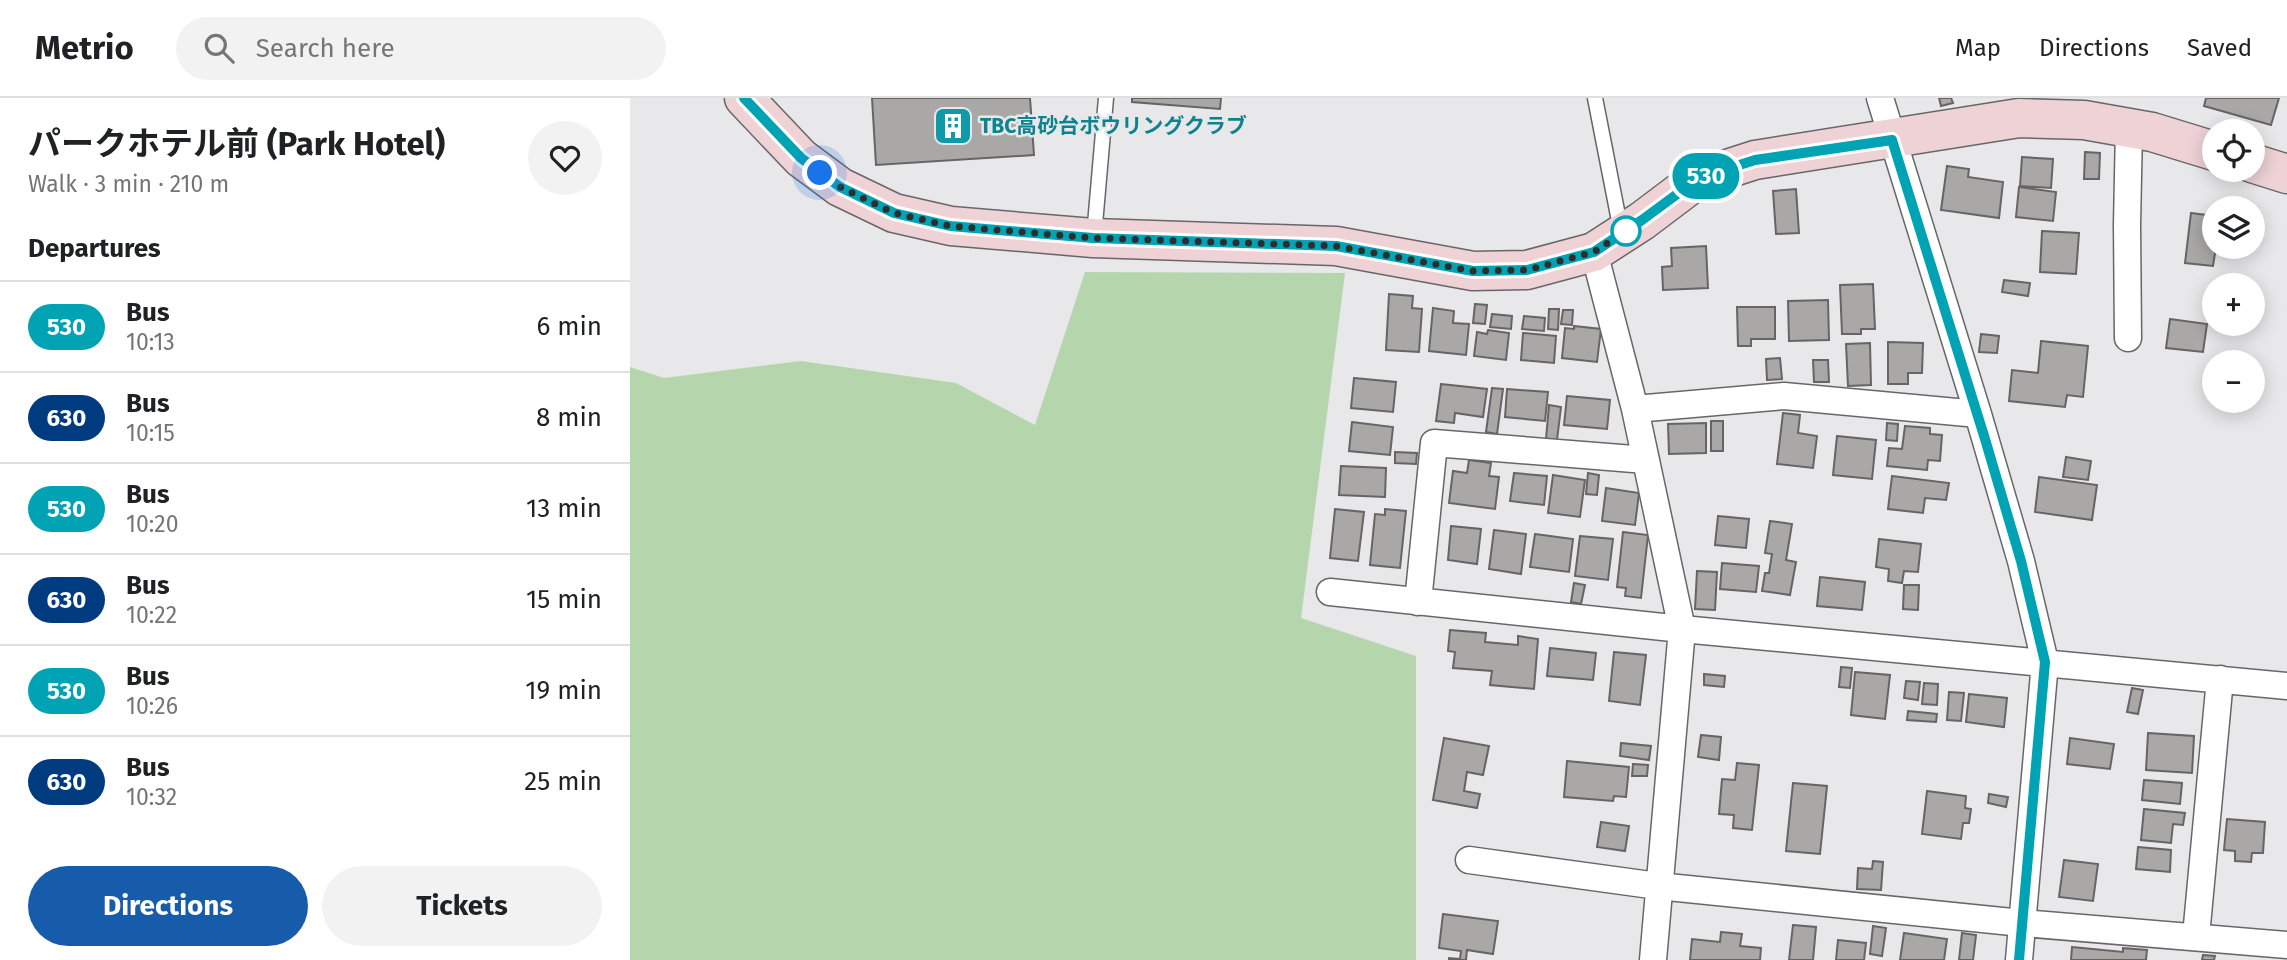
<!DOCTYPE html>
<html lang="en">
<head>
<meta charset="utf-8">
<style>
  :root { --surface:#fff; --page:#f2f2f2; --text:#202124; --muted:#757577; --line:#e0e0e0; --accent:#175bab }
  body { margin:0; font-family:"Fira Sans","Noto Sans JP",sans-serif; background:var(--page); color:var(--text); height:100vh; display:flex; flex-direction:column; font-size:26px; white-space:nowrap }
  * { box-sizing:border-box; margin:0 }
  p { font-size:23px; color:var(--muted) }
  .icon { flex:none; width:38px; height:38px; fill:none; stroke:currentColor; stroke-width:2; stroke-linecap:round; stroke-linejoin:round }
  .map { position:relative; flex:1; overflow:hidden }
  .panel { display:flex; flex-direction:column; background:var(--surface); width:630px }
  .panel>* { flex:none }
  .badge { padding:0 14px; border-radius:23px; font-size:24px; line-height:46px }
  .controls { position:absolute; left:1572px; top:21px; display:grid; gap:14px }
  .controls a { display:grid; place-items:center; width:63px; height:63px; border-radius:50%; background:var(--surface); box-shadow:0 4px 18px #0003; font-size:35px }
  .you { position:absolute; width:35px; height:35px; margin:-18px; border:5px solid #fff; border-radius:50%; background:#1a73e8; box-shadow:0 0 0 10px #1a73e833 }
  .map>.badge { position:absolute; translate:-50% -50%; box-shadow:0 0 0 4px #fff }
  h2 { padding:0 28px; font-size:26px; line-height:63px }
  .round { display:grid; place-items:center; flex:none; width:74px; height:74px; border-radius:37px; background:var(--page) }
  .summary { display:flex; align-items:center; justify-content:space-between; height:119px; padding:0 28px }
  h1 { font-size:33px; font-weight:700; line-height:52px }
  .button { display:flex; gap:14px; margin-top:auto; padding:14px 28px }
  .button a { flex:1; height:80px; border-radius:42px; background:var(--accent); color:#fff; font-size:28px; font-weight:700; line-height:80px; text-align:center }
  .button a+a { background:var(--page); color:var(--text) }
  ul { padding:0; list-style:none }
  li { display:flex; align-items:center; gap:21px; height:91px; padding:0 28px; border-top:2px solid var(--line) }
  li div { flex:1 }
  li b { display:block; font-size:26px }
  li em { font-style:normal }
  li .badge { min-width:77px; font-weight:700; text-align:center }
  header { display:flex; align-items:center; gap:42px; box-sizing:border-box; height:98px; padding:0 35px; background:var(--surface); border-bottom:2px solid var(--line) }
  header strong { font-size:33px }
  nav { display:flex; gap:38px; margin-inline-start:auto; font-size:24px }
  .search { width:490px; height:63px; background:var(--page); display:flex; align-items:center; gap:18px; box-sizing:border-box; padding:0 24px; border-radius:38px; color:var(--muted); font-size:26px }
  main { display:flex; flex:1; min-height:0 }
  .map>svg:first-child { display:block }
</style>
</head>
<body>
<header>
<strong>Metrio</strong>
<div class="search"><svg class="icon" aria-label="search" viewBox="0 0 24 24"><circle cx="10" cy="10" r="6"/><path d="M15 15l6 6"/></svg>Search here</div>
<nav><a>Map</a><a>Directions</a><a>Saved</a></nav>
</header>
<main>
<section class="panel">
<div class="summary"><div><h1>パークホテル前 (Park Hotel)</h1><p>Walk · 3 min · 210 m</p></div><a class="round"><svg class="icon" aria-label="heart" viewBox="0 0 24 24"><path d="M12 20l-8-8c-3-5 5-10 8-4 3-6 11-1 8 4z"/></svg></a></div>
<h2>Departures</h2>
<ul>
<li><span class="badge" style="background:#00a3b4;color:#fff">530</span><div><b>Bus</b><p>10:13</p></div><em>6 min</em></li>
<li><span class="badge" style="background:#003b80;color:#fff">630</span><div><b>Bus</b><p>10:15</p></div><em>8 min</em></li>
<li><span class="badge" style="background:#00a3b4;color:#fff">530</span><div><b>Bus</b><p>10:20</p></div><em>13 min</em></li>
<li><span class="badge" style="background:#003b80;color:#fff">630</span><div><b>Bus</b><p>10:22</p></div><em>15 min</em></li>
<li><span class="badge" style="background:#00a3b4;color:#fff">530</span><div><b>Bus</b><p>10:26</p></div><em>19 min</em></li>
<li><span class="badge" style="background:#003b80;color:#fff">630</span><div><b>Bus</b><p>10:32</p></div><em>25 min</em></li>
</ul>
<div class="button"><a>Directions</a><a>Tickets</a></div>
</section>
<div class="map">
<svg width="1657" height="862" viewBox="0 0 1657 862">
  <rect width="100%" height="100%" fill="#e8e8ea"/>
  <!-- green -->
  <path fill="#b5d6ad" d="M455,174L715,175L671,520L786,558V862H0V269L34,280L171,263L326,285L405,327Z"/>
  <!-- building -->
  <path fill="#aaa8a7" stroke="#666464" stroke-width="2" d="M242,0H400L404,57L246,67Z
    M502,0H591L590,11L502,4Z
    M1309,0H1321L1323,5L1311,8Z
    M1576,0H1649L1641,27L1574,8Z
    M1455,54L1470,55L1469,81H1454Z
    M1392,59L1423,61L1421,90L1390,88Z
    M1317,68L1339,71L1338,79L1373,84L1369,120L1311,112Z
    M1389,89L1426,94L1423,123L1386,119Z
    M1166,91L1169,135L1146,136L1143,93Z
    M1561,115L1584,118V149H1586L1583,168L1555,165Z
    M1412,133L1449,135L1446,176L1410,174Z
    M1076,148L1078,190L1033,192L1032,169L1042,168L1041,150Z
    M1374,182L1400,185L1398,198L1372,194Z
    M1243,186L1245,231H1231V236H1212L1210,187Z
    M759,196L783,198L782,210L792,211L789,254L756,252Z
    M1198,202L1199,242L1159,243L1158,203Z
    M845,206L857,207L855,226L843,225Z
    M1107,209H1145V241H1121V248H1108Z
    M803,210L824,213L823,225L839,226L836,257L799,253Z
    M919,211H929L928,232L918,231Z
    M933,212H943L942,227L931,226Z
    M862,216L882,218L881,231L860,229Z
    M894,218L915,220L914,233L892,231Z
    M1540,221L1577,226L1573,254L1536,250Z
    M944,228L971,231L967,264L932,260L935,230L944,231Z
    M858,232L879,235L876,262L844,258L847,234L857,236Z
    M893,235L926,238L924,265L891,262Z
    M1351,236L1369,238L1367,255L1349,254Z
    M1411,243L1458,248L1453,299L1437,297L1435,309L1379,303L1382,272L1408,275Z
    M1258,244L1293,245L1292,275H1278V286H1258Z
    M1240,245L1241,287L1218,288L1216,246Z
    M1150,260L1152,281L1137,282L1136,261Z
    M1183,262H1198L1199,284H1184Z
    M724,280L766,284L763,314L721,310Z
    M811,286L857,291L853,319L825,315L824,325L806,323Z
    M862,290L873,291L867,336L856,334Z
    M877,291L918,294L915,323L875,319Z
    M937,298L980,302L977,331L934,327Z
    M919,307L931,309L927,342L916,341Z
    M1153,315L1170,317L1168,335L1187,338L1183,370L1147,366Z
    M1081,323H1093V353H1081Z
    M722,324L763,329L760,357L719,353Z
    M1076,325V355L1039,356L1038,326Z
    M1257,325L1268,326L1267,343L1256,342Z
    M1275,328L1300,330V336L1312,337L1310,363L1298,362L1297,372L1257,368L1259,350L1272,351Z
    M1207,338L1246,342L1242,381L1203,377Z
    M765,354L787,355L786,366L765,365Z
    M1436,359L1461,363L1458,382L1433,379Z
    M839,362L861,365L859,378L869,379L865,411L819,405L823,373L837,375Z
    M711,368L756,370L755,399L709,397Z
    M884,375L917,378L914,407L880,403Z
    M958,375L969,377L967,397L956,396Z
    M923,377L955,382L950,419L918,415Z
    M1262,378L1319,385L1316,402L1295,400L1293,415L1258,411Z
    M1409,379L1467,387L1462,422L1405,414Z
    M976,390L1009,395L1005,427L972,423Z
    M705,411L734,414L728,463L700,460Z
    M755,411L776,413L770,470L740,467L745,416L755,417Z
    M1088,418L1119,421L1116,450L1085,447Z
    M1140,423L1162,426L1156,462L1166,464L1160,497L1132,493L1135,475H1139L1142,456L1135,455Z
    M821,428L851,431L847,466L818,462Z
    M864,432L896,436L891,476L859,471Z
    M993,434L1018,437L1011,500L995,498L996,490L987,489Z
    M905,436L943,441L939,474L900,469Z
    M950,438L983,441L978,482L945,478Z
    M1249,441L1291,446L1288,474L1274,473L1272,485L1258,483L1259,471L1246,469Z
    M1092,465L1129,468L1126,494L1090,491Z
    M1067,473L1087,474L1085,512L1065,511Z
    M1190,479L1235,484L1232,512L1187,508Z
    M944,485L955,487L951,506L941,504Z
    M1274,487H1289L1288,512L1273,511Z
    M820,532L856,535L855,544L888,547V538L908,541L904,591L860,587L862,573L823,570L825,554L818,553Z
    M920,550L966,555L963,582L917,578Z
    M984,554L1016,557L1010,607L979,603Z
    M1211,569L1222,570L1220,590L1209,589Z
    M1225,574L1260,577L1255,621L1221,617Z
    M1074,576L1095,578L1094,589L1074,587Z
    M1276,583L1290,584L1288,602L1274,600Z
    M1294,585L1308,586L1307,607L1292,606Z
    M1502,590L1513,592L1508,616L1497,614Z
    M1319,594L1334,595L1331,623L1317,622Z
    M1339,596L1377,600L1374,629L1336,624Z
    M1278,613L1307,616L1306,624L1277,622Z
    M1518,635L1564,638L1562,675L1516,672Z
    M1071,637L1091,639L1089,662L1068,659Z
    M814,640L859,648L853,677L837,674L834,693L850,696L847,710L803,702Z
    M1440,640L1484,646L1480,671L1437,666Z
    M991,645L1021,648L1019,662L990,658Z
    M937,663L999,669L996,699L984,698L983,703L934,699Z
    M1107,665L1129,667L1122,732L1103,730L1104,717L1089,716L1092,681L1105,682Z
    M1003,666L1018,667L1017,678H1002Z
    M1514,682L1552,685L1550,706L1512,702Z
    M1163,685L1197,688L1190,756L1156,753Z
    M1297,693L1336,698L1335,710L1341,711L1339,725H1333L1331,741L1292,736Z
    M1359,696L1378,699L1376,709L1358,705Z
    M1514,711L1555,715L1553,727L1543,726L1541,745L1511,742Z
    M1597,721L1635,724L1633,755H1622L1621,764L1605,763V753L1594,752Z
    M971,724L999,728L995,753L967,749Z
    M1508,749L1541,752L1540,774L1506,771Z
    M1434,762L1468,766L1463,803L1429,799Z
    M1243,763L1253,764L1251,792L1227,791L1228,770L1242,771Z
    M813,816L868,823L863,856L837,852L836,862H819V860L830,861L831,853L809,850Z
    M1163,827L1186,829L1183,862H1159Z
    M1243,828L1256,830L1252,858L1240,856Z
    M1091,834L1112,836L1110,848L1131,850L1130,862H1060L1062,841L1090,844Z
    M1274,835L1317,841L1314,862H1270Z
    M1332,835L1346,837L1343,862H1329Z
    M1208,842L1236,845L1234,862H1206Z
    M1442,849L1493,854V850L1517,852L1516,862H1441Z
    M1573,857L1585,858L1584,862H1572Z"/>
  <g fill="none" stroke-linecap="round" stroke-linejoin="round">
    <defs>
      <path id="lane" d="M965,0L991,133
        M464,138L476,0"/>
      <path id="street" d="M1250,0L1348,316L1391,463L1415,564L1389,862
        M964,154L1005,311L1052,531L1023,862
        M1498,240L1497,127L1499,30
        M1005,311L1154,298L1348,316
        M700,494L1052,531L1657,588
        M788,504L804,345L1016,362
        M839,762L1028,788L1392,825L1657,847
        M1566,838L1590,581"/>
      <path id="secondary" d="M114,0L171,60L210,89L264,115L321,128L463,140L706,148L843,173L897,172L964,154L1012,123L1069,80L1125,62L1389,20L1454,22L1522,34L1584,53
        M1622,65L1657,76"/>
    </defs>
    <!-- lane casing -->
    <use href="#lane" stroke="#676769" stroke-width="17"/>
    <!-- street casing -->
    <use href="#street" stroke="#676769" stroke-width="29"/>
    <!-- secondary casing -->
    <use href="#secondary" stroke="#676769" stroke-width="41"/>
    <!-- lane -->
    <use href="#lane" stroke="#fff" stroke-width="14"/>
    <!-- street -->
    <use href="#street" stroke="#fff" stroke-width="26"/>
    <!-- secondary -->
    <use href="#secondary" stroke="#eed2d6" stroke-width="38"/>
  </g>
  <g fill="none" stroke-linecap="round" stroke-linejoin="round">
    <defs>
      <path id="line" d="M114,0L171,60L210,89L264,115L320,128L463,140L706,148L843,173L897,172L964,154L1012,122L1069,80L1125,62L1262,42L1355,341L1391,463L1415,564L1389,862"/>
    </defs>
    <!-- line casing -->
    <use href="#line" stroke="#fff" stroke-width="16"/>
    <!-- line -->
    <use href="#line" stroke="#00a3b4" stroke-width="10"/>
    <!-- walk -->
    <path stroke="#2d2d2e" stroke-width="7" stroke-dasharray="0 12.6" d="M190,75L210,89L264,115L320,128L463,140L706,148L843,173L897,172L964,154L996,133"/>
  </g>
  <!-- icons -->
  <defs>
    <symbol id="building-square" viewBox="-11 -11 22 22"><rect x="-9" y="-9" width="18" height="18" rx="4" fill="#0f9aa8" stroke="#e8e8ea"/><path d="M-4-6H4V6H1V3H-1V6H-4ZM-2.5-4.3h1.7v1.8h-1.7ZM.8-4.3h1.7v1.8H.8ZM-2.5-1h1.7V.8h-1.7ZM.8-1h1.7V.8H.8Z" fill="#fff"/></symbol>
  </defs>
  <g fill-rule="evenodd">
    <use href="#building-square" x="301" y="6" width="44" height="44"/>
  </g>
  <!-- markers -->
  <circle fill="#fff" stroke="#00a3b4" stroke-width="3.5" cx="996" cy="133" r="14"/>
  <g text-anchor="middle" dominant-baseline="central" stroke-width="5" stroke-linejoin="round" paint-order="stroke">
    <!-- culture labels -->
    <g font-size="21" font-weight="bold" fill="#0d838f" stroke="#e8e8ea" text-anchor="start">
      <text x="350" y="28">TBC高砂台ボウリングクラブ</text>
    </g>
  </g>
</svg>
<div class="controls">
<a><svg class="icon" aria-label="locate" viewBox="0 0 24 24"><circle cx="12" cy="12" r="6"/><path d="M12 2v4M12 18v4M2 12h4M18 12h4"/></svg></a>
<a><svg class="icon" aria-label="layers" viewBox="0 0 24 24"><path d="M12 4l9 5-9 5-9-5zM3 14l9 5 9-5"/></svg></a>
<a>+</a>
<a>−</a>
</div>
<div class="you" style="left:190px;top:75px"></div>
<b class="badge" style="left:1076px;top:78px;background:#00a3b4;color:#fff">530</b>
</div>
</main>
</body>
</html>
